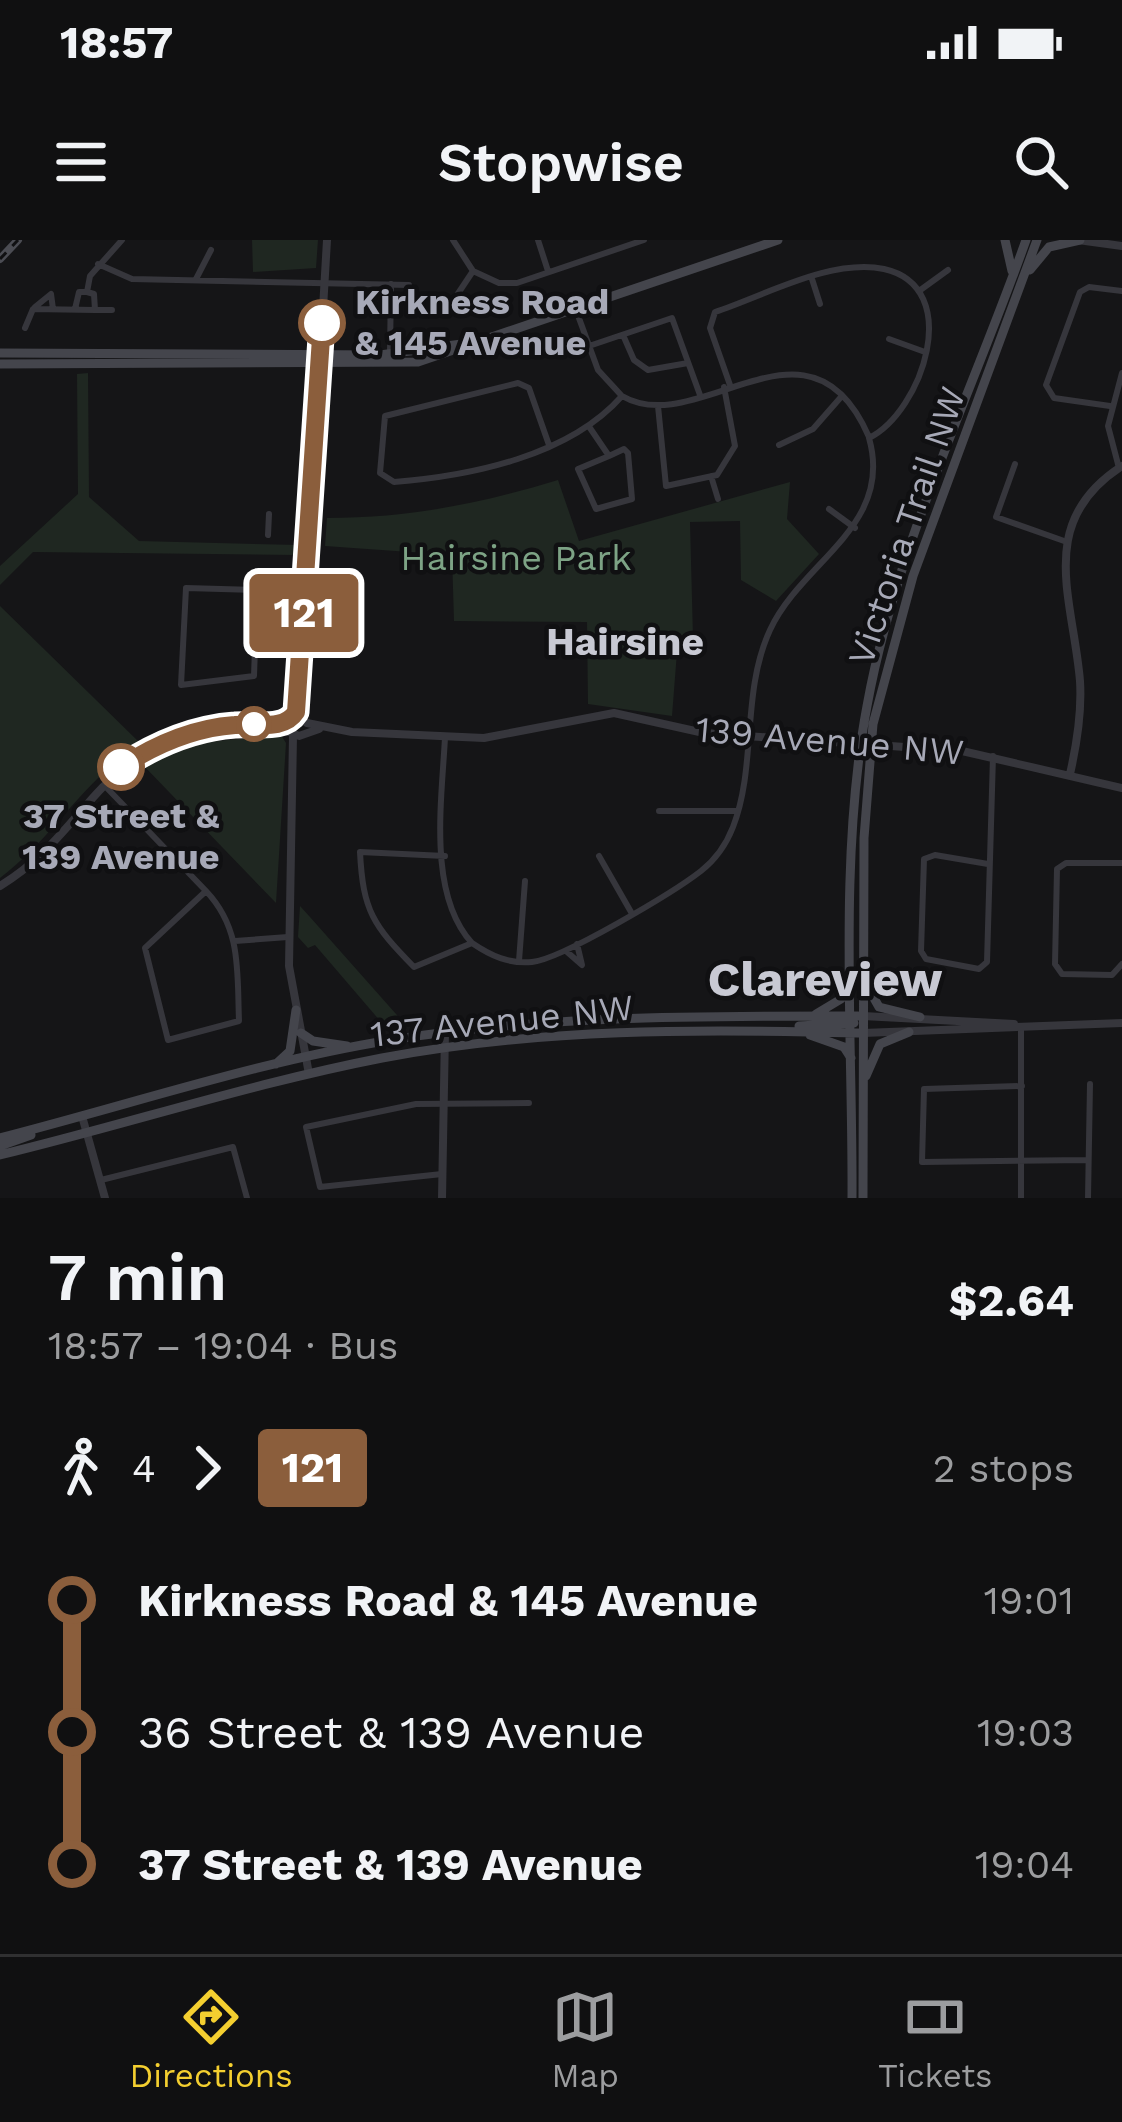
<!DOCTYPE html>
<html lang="en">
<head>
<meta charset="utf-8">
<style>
  :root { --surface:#101011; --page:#19191a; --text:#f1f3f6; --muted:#9c9d9f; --line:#303031; --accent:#f4cf30 }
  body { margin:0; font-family:"Work Sans",sans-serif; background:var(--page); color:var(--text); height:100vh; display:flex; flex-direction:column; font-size:45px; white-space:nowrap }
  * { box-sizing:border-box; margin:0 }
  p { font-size:39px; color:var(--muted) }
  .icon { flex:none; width:66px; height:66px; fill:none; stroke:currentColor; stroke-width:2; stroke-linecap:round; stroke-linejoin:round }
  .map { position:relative; height:958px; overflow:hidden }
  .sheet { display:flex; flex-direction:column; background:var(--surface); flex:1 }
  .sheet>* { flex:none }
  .badge { padding:0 24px; border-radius:9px; font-size:42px; line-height:78px }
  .map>.badge { position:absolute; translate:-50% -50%; box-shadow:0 0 0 6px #fff }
  .legs { display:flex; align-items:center; gap:18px; height:132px; padding:0 48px; font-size:39px }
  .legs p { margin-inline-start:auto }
  .overview { display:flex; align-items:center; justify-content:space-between; height:204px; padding:0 48px }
  h1 { font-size:66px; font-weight:600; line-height:90px }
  ul { padding:0 48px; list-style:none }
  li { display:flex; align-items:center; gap:42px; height:132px; font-size:45px }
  li i { display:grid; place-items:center; width:18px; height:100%; margin:0 15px; background:currentColor }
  li i::after { content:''; width:30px; height:30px; margin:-15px; border:9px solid; border-radius:50%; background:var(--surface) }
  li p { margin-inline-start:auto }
  li:first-child i { background:linear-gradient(#0000 50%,currentColor 0) }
  li:last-child i { background:linear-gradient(currentColor 50%,#0000 0) }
  .status { display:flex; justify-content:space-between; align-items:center; height:84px; padding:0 60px; background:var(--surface); direction:ltr }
  .status svg { height:33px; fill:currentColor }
  header { display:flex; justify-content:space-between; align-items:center; height:156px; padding:0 48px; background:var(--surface); font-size:54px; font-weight:600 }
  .tab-bar { display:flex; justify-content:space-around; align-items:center; height:168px; border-top:3px solid var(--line); background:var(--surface); font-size:33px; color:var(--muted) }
  .tab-bar a { display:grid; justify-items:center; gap:6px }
  .tab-bar .current { color:var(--accent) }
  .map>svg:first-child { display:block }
</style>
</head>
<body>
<div class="status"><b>18:57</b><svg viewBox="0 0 49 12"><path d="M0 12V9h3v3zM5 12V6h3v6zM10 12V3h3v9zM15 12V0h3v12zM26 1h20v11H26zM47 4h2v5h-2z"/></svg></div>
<header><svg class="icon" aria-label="menu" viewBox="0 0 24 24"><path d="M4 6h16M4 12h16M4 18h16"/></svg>Stopwise<svg class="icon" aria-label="search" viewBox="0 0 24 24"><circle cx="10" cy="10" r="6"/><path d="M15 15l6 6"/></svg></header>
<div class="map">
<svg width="1122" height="958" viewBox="0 0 1122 958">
  <rect width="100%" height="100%" fill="#151517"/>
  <!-- green -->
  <path fill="#1f2721" d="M252,0H318L316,28L253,32Z
    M88,133L89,257L139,301L299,305L296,315L33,312L0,345V326L78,254L77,134Z
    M558,240L579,301L790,242L787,279L819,314L776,361L741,340L740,281L690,282L693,398L678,399L672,476L588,464L587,382L454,381L452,315L325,306L327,278C409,278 479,264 558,240Z
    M0,366L140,503C84,540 53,598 0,638Z
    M281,495L286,503L276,663L143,525L196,503Z
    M300,666L310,677L404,783L387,789L315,705L308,708L298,697Z"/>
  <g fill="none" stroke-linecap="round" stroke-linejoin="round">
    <!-- minor -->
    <path stroke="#36363c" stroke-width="6" d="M453,0L473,31
      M538,0L548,31
      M98,24L132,39L409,45
      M196,39L211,10
      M812,39L820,64
      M919,51L948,30
      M453,61L473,31L499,43H517L644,0
      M35,67L51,54L53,69
      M75,69L79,52H87
      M95,70H112
      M576,70L598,130L621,155
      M25,88L33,69L95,70L94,54L87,52L90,36L122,0
      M623,95L634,120L648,130L688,123
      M889,99L925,112
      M589,106L672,78L700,155
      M390,112L391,44
      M658,166L666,246L717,235L735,206L724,147
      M1110,166L1054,158L1046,145L1080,52L1089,47L1122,51
      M590,188L609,216L578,229L596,269L632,259L628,213L624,209L609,216
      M549,205L529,148L518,143L385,176L380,233L394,242C471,236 569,216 622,156C699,201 809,58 869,197
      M779,205L813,189L841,157
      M1015,224L996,277L1067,302
      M1119,228L1108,186L1122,133
      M711,236L718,259
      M829,269L855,288
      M268,295L269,274
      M186,348L257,350L254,436L181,445Z
      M256,385L304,386
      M445,497C442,559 427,654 472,703
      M105,546L206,651C242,689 237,732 239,781L168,800L145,708L206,651
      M659,571H738
      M445,616L360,612C363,671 373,685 414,727L472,703C491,716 509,724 532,722C562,719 674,652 701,631C715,620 726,605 733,587C757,525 741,453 770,390C802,321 894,286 869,198C922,172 965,47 884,29C831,18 764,56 715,72L710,88L730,145
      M599,616L631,672
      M1122,623H1066L1057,629L1055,724L1062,734L1112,735L1122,724
      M988,624L935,615L924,619L921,711L926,719L979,729L987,722L993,516
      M235,701L288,697
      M566,711L582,725L577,704
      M519,721L525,641
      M1021,788V958
      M1022,846L924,849L922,922L1088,920
      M442,934L320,947L306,887L416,864L529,863
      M101,940L233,907L247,958
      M1088,958L1090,844"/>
    <!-- tertiary -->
    <path stroke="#36363c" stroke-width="8" d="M1078,0L1122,6
      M293,478L300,463L327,0
      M307,483L352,492L484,498L614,473L704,493L962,511L1122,548
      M293,496L289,726L309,834
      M1070,534C1077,503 1082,472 1080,441C1073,358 1035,282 1122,226
      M0,646C85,595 97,510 209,488C243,482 269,482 299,496L319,489
      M863,776L1014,784
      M863,793L1122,783
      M82,876L105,958
      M442,958L445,792"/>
    <!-- secondary -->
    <path stroke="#44454c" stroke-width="9" d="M1005,0L1012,31
      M1030,30L1049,7L1080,0
      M0,113L380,115L469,103
      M0,124L418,122L778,0
      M866,744L879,767L920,777
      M816,774L841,759L848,735
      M799,786L854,783
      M301,793L313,801L347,806
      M810,795L844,807L851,818
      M276,824L290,811L296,770
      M866,836L880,804L909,792
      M0,898C129,865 260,821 391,800C547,775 701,776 858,776
      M0,906L31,895
      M0,915C128,884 253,843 382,818C538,788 700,789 858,793
      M852,958C853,801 838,619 867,466C896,306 972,153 1026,0
      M863,958L864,598L873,484L913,336L1037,0"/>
    <defs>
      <path id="rail" d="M0,19L18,0"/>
    </defs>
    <!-- rail casing -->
    <use href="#rail" stroke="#4b4c53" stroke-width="8"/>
    <!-- rail -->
    <use href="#rail" stroke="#101012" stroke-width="3" stroke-dasharray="9" stroke-linecap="butt"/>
  </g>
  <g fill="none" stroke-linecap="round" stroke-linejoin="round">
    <defs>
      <path id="line-1" d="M121,527C156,504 193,488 235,485C256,483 284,491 296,472L322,83"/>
    </defs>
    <!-- line-1 casing -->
    <use href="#line-1" stroke="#fff" stroke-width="27"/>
    <!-- line-1 -->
    <use href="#line-1" stroke="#8b5e3c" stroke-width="18"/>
  </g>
  <!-- markers -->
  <g fill="#fff" stroke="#8b5e3c" stroke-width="6">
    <circle cx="322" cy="83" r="21"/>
    <circle cx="254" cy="484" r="15"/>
    <circle cx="121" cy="527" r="21"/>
  </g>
  <g text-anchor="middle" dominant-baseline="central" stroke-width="9" stroke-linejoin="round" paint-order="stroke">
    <!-- stop labels -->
    <g font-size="36" font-weight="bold" fill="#a7a9b7" stroke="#101012" text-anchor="start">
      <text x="355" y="62">Kirkness Road<tspan x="355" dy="41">&amp; 145 Avenue</tspan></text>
      <text x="121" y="576" text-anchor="middle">37 Street &amp;<tspan x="121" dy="41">139 Avenue</tspan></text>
    </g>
    <!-- street labels -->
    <g font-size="36" fill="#a7a9b7" stroke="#101012">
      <text transform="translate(907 286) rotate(-71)">Victoria Trail NW</text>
      <text transform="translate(830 501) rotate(5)">139 Avenue NW</text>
      <text transform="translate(502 781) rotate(-6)">137 Avenue NW</text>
    </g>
    <!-- park labels -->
    <g font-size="36" fill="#7da385" stroke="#101012">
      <text x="516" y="318">Hairsine Park</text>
    </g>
    <!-- neighbourhood labels -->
    <g font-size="39" font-weight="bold" fill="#c8c9d3" stroke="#101012">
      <text x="625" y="401">Hairsine</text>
    </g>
    <!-- district labels -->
    <g font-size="48" font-weight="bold" fill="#c8c9d3" stroke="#101012">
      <text x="825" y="739">Clareview</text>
    </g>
  </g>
</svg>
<b class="badge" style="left:304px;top:373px;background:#8b5e3c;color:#fff">121</b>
</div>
<section class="sheet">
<div class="overview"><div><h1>7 min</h1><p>18:57 – 19:04 · Bus</p></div><b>$2.64</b></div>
<div class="legs"><svg class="icon" aria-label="walk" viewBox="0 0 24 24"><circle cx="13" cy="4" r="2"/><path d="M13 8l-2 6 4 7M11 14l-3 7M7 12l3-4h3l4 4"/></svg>4<svg class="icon" aria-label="forward" viewBox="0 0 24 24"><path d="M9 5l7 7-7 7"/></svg><b class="badge" style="background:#8b5e3c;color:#fff">121</b><p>2 stops</p></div>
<ul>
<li><i style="color:#8b5e3c"></i><b>Kirkness Road &amp; 145 Avenue</b><p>19:01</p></li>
<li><i style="color:#8b5e3c"></i><span>36 Street &amp; 139 Avenue</span><p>19:03</p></li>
<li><i style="color:#8b5e3c"></i><b>37 Street &amp; 139 Avenue</b><p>19:04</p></li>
</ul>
</section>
<nav class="tab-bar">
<a class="current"><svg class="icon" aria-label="directions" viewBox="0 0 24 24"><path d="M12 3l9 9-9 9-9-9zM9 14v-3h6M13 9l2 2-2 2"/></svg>Directions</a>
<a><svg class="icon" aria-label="map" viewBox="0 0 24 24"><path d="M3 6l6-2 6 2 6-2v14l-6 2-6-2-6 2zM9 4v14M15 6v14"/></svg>Map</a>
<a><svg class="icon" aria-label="tickets" viewBox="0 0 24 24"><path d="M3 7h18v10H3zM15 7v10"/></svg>Tickets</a>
</nav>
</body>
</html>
